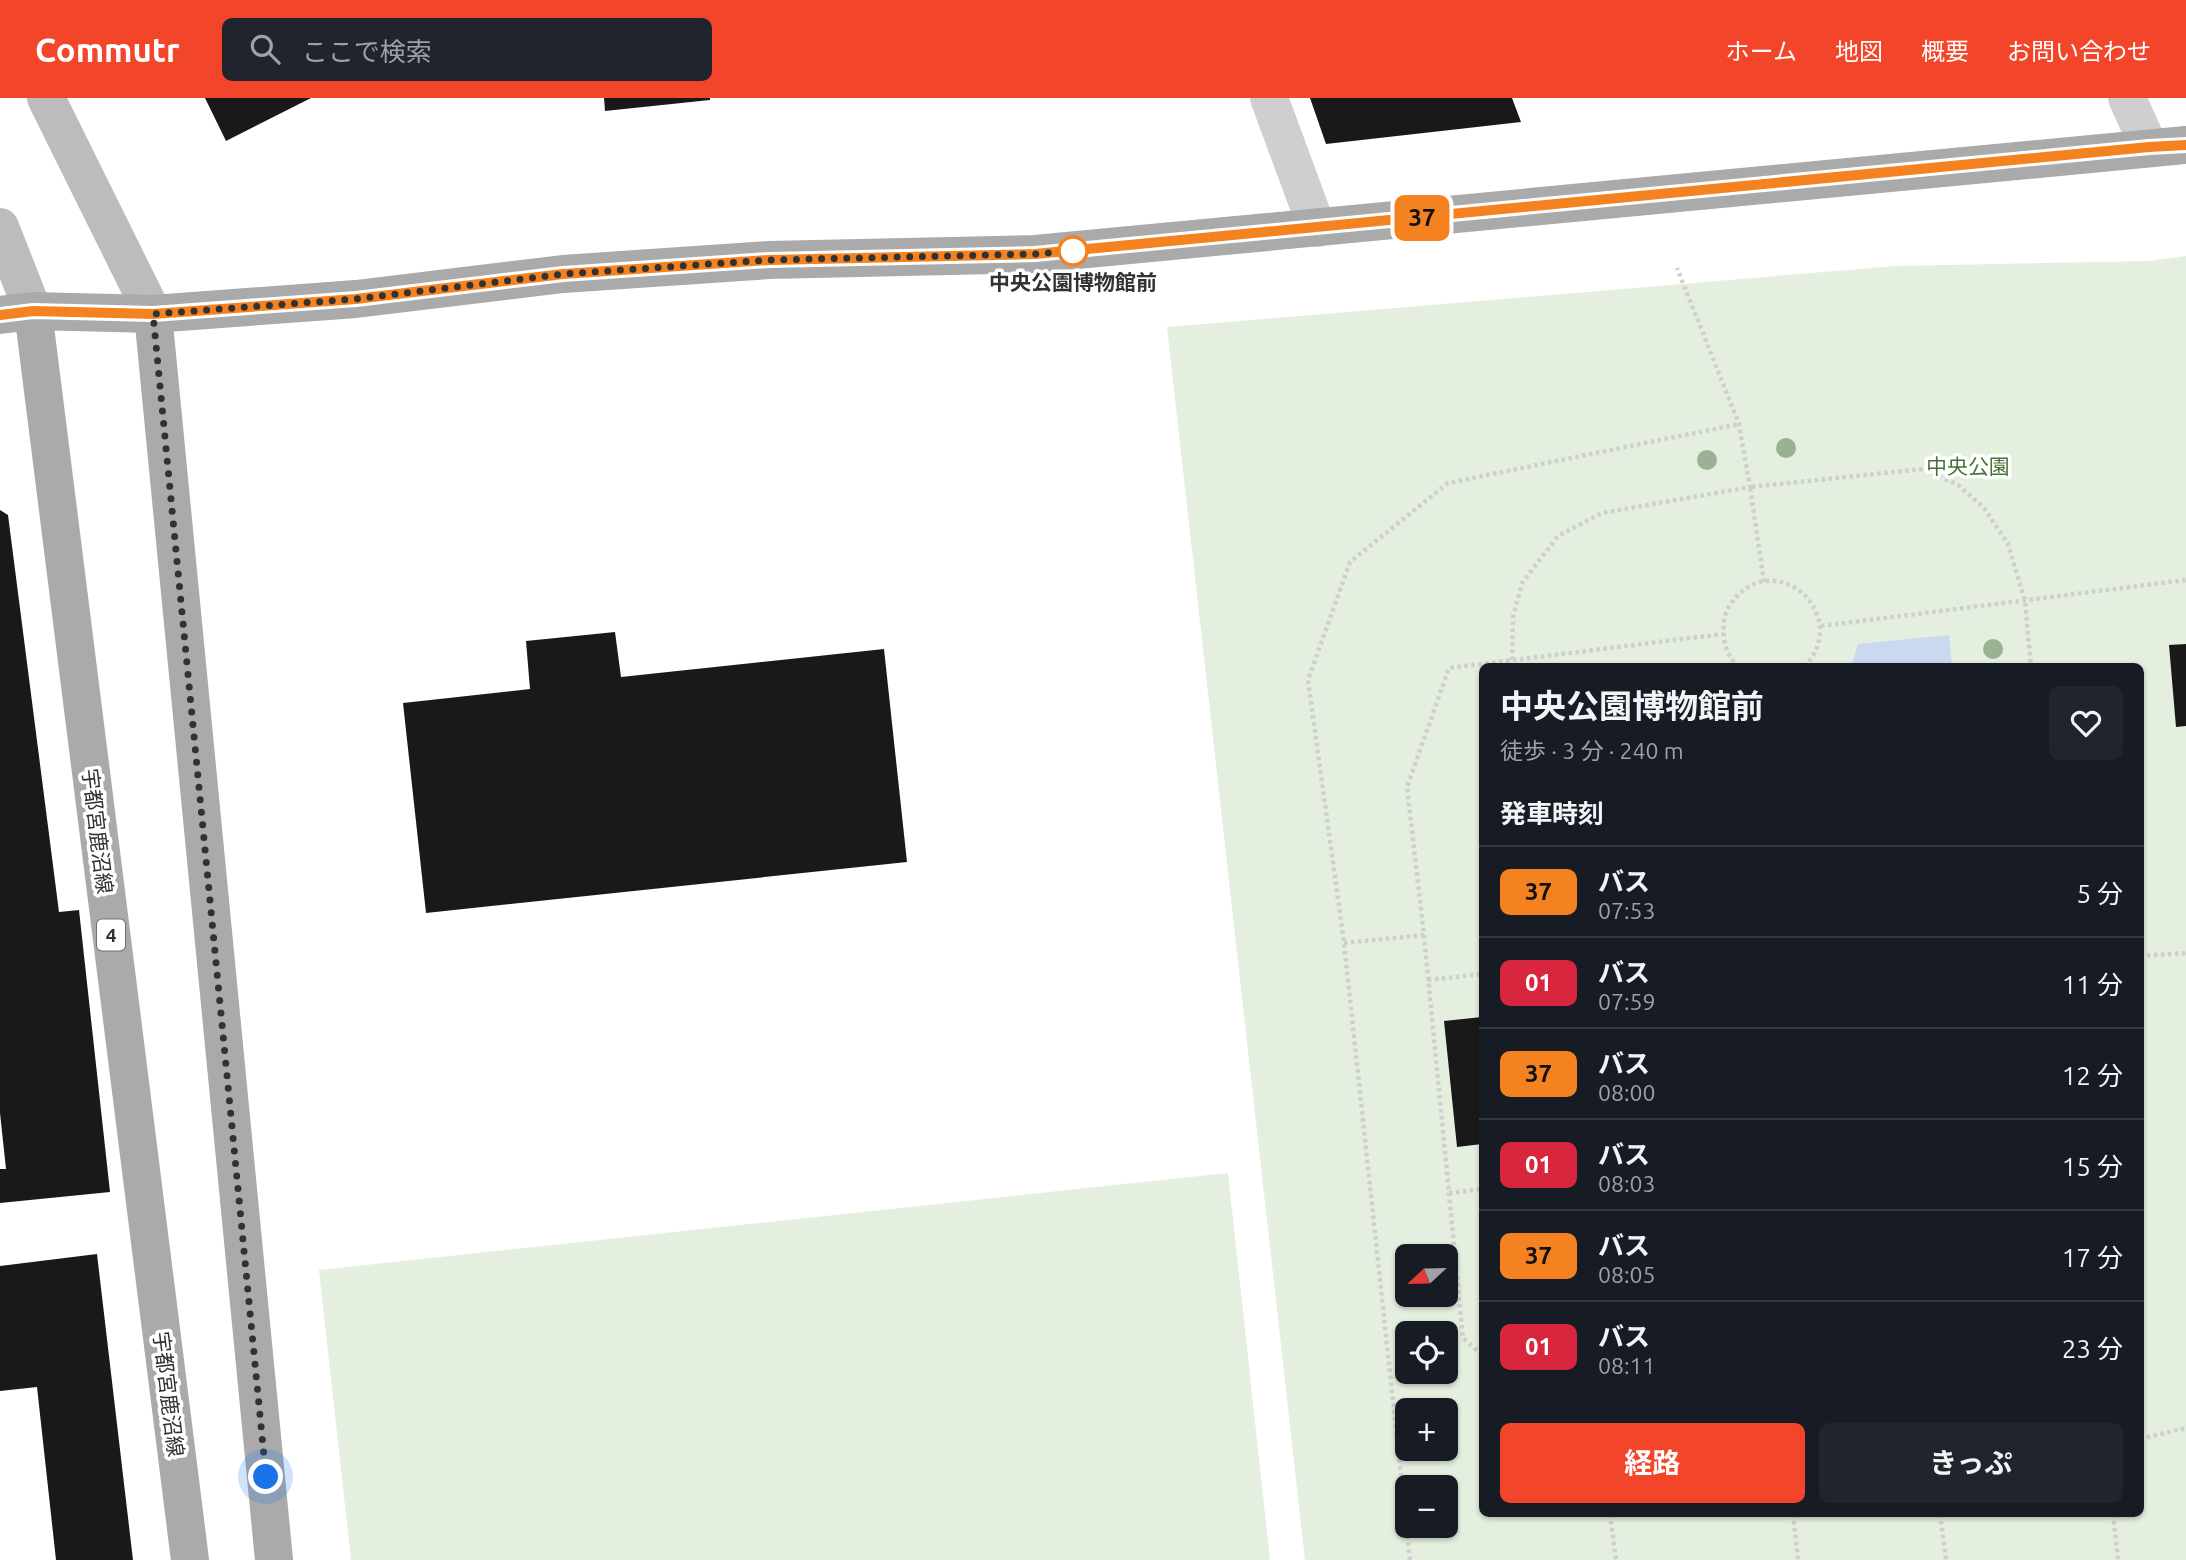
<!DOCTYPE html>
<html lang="ja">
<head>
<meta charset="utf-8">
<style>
  :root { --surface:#171b24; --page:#20242c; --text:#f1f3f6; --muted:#9ea1a6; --line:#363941; --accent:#f34529 }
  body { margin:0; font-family:Ubuntu,"Noto Sans JP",sans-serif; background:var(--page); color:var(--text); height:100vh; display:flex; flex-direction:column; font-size:26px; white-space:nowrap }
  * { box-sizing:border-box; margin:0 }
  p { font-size:23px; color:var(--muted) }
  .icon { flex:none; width:38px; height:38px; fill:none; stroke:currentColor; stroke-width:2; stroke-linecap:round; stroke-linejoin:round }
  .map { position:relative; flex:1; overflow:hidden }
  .sheet { position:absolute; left:1479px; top:565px; width:665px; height:854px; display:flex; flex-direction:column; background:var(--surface); border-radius:10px; box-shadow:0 2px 5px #0004 }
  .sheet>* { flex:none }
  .badge { padding:0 14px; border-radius:10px; font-size:24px; line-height:46px }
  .needle { width:46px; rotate:248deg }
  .buttons { position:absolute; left:1395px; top:1146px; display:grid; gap:14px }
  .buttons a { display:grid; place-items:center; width:63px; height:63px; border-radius:10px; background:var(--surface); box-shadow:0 2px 5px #0004; font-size:35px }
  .you { position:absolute; width:35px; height:35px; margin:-18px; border:5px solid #fff; border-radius:50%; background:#1a73e8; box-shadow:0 0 0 10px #1a73e833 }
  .map>.badge { position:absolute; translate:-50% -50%; box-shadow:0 0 0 4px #fff }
  h2 { padding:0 21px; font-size:26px; line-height:63px }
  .round { display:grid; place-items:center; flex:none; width:74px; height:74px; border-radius:10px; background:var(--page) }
  .summary { display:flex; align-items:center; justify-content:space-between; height:119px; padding:0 21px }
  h1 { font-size:33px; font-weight:700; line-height:52px }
  .action { display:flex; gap:14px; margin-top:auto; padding:14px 21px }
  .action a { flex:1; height:80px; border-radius:10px; background:var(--accent); color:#fff; font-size:28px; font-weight:700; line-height:80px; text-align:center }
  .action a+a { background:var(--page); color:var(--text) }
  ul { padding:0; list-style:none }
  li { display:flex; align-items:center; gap:21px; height:91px; padding:0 21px; border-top:2px solid var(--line) }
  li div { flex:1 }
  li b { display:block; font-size:26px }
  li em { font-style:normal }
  li .badge { min-width:77px; font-weight:700; text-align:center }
  header { display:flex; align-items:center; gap:42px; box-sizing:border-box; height:98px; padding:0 35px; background:var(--accent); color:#fff }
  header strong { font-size:33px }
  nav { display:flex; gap:38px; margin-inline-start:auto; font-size:24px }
  .search { width:490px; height:63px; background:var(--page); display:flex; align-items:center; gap:18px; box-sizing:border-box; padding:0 24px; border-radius:10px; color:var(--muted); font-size:26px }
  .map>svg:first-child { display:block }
</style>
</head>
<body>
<header>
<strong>Commutr</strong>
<div class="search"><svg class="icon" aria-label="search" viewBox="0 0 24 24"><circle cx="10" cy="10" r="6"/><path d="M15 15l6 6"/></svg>ここで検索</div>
<nav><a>ホーム</a><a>地図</a><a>概要</a><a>お問い合わせ</a></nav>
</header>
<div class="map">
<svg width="2186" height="1462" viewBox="0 0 2186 1462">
  <rect width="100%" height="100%" fill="#fff"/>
  <!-- green -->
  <path fill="#e4efdf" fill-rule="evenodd" d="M2186,158V1462H1305L1167,229L1896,168L2149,163ZM1482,569H2140V1416H1482ZM1407,1158H1446V1197H1407ZM1407,1236H1446V1274H1407ZM1407,1312H1446V1351H1407ZM1407,1390H1446V1428H1407Z
    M1228,1075L1270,1462H351L319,1172Z"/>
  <!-- water -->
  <path fill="#cbd9f0" d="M1949,537L1952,569H1851L1858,546Z"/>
  <!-- building -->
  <path fill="#191919" d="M205,0H311L226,43Z
    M604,0H710V2L605,13Z
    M1310,0H1512L1521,24L1326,46Z
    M0,412L8,417L59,814L79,812L110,1094L0,1105V1071H6L0,1015Z
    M615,534L621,579L884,551L907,764L426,815L403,605L530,591L526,543Z
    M2186,546V628L2176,629L2169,547Z
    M1482,919V1046L1457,1049L1444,923Z
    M97,1156L133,1462H56L37,1289L0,1293V1168Z"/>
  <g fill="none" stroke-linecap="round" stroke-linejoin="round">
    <!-- path -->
    <path stroke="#cfcfcf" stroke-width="4.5" stroke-dasharray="3.5 3.5" stroke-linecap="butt" d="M1764,484L1750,389L1923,371L1958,387L1984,410L2008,446L2025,503L2031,569
      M1821,528L2186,482
      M1512,569L1513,519L1522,485L1558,438L1602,415L1750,389L1739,326L1677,170
      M1739,569C1726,558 1722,541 1724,524C1725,513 1731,504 1739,496C1784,454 1851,521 1804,569
      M1344,845L1424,837
      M2140,858L2186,855
      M1428,882L1482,876
      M1449,1095L1482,1091
      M1482,1257L1463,1240L1424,837L1407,689L1449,570L1723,536
      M2140,1341L2186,1330
      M1610,1416L1616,1462
      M1793,1416L1798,1462
      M1940,1416L1946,1462
      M2113,1416L2118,1462
      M1410,1462L1344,845L1308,582L1350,464L1448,385L1739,326"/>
    <!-- street -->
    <path stroke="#cfcfcf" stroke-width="38" d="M1269,0L1317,130
      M2127,0L2149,49"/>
    <!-- secondary -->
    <path stroke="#bcbcbc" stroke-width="38" d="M46,0L153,216
      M0,129L33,213"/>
    <!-- primary -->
    <path stroke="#aaa" stroke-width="38" d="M33,213L190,1462
      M153,216L274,1462
      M0,217L33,213L153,216L356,201L563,176L769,162L1035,156L2186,47"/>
  </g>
  <!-- trees -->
  <g fill="#9bb193">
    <circle cx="1786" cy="350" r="10"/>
    <circle cx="1707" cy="362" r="10"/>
    <circle cx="1993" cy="551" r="10"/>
  </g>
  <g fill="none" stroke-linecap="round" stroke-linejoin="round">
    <defs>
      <path id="line" d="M0,217L33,213L153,216L356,201L563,176L769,162L1035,156L2149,49L2186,47"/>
    </defs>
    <!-- line casing -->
    <use href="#line" stroke="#fff" stroke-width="16"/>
    <!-- line -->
    <use href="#line" stroke="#f58220" stroke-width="10"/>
    <!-- walk -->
    <path stroke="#323232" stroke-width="7" stroke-dasharray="0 12.6" d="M266,1379L153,216L356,201L563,176L769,162L1035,156L1073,153"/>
  </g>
  <!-- markers -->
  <circle fill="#fff" stroke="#f58220" stroke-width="3.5" cx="1073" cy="153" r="14"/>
  <g text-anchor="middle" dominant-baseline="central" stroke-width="7" stroke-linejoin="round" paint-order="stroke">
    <!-- shield labels -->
    <rect fill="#fff" stroke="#707070" stroke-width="2" x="97" y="821.5" width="28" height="31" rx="5"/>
    <g font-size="19" font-weight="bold" fill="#323232">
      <text x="111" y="837">4</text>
    </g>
    <!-- stop labels -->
    <g font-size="21" font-weight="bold" fill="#323232" stroke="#fff">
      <text x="1073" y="184">中央公園博物館前</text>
    </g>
    <!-- park labels -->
    <g font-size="21" fill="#49723a" stroke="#fff">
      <text x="1968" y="368">中央公園</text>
    </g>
    <!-- street labels -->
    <g font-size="21" fill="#323232" stroke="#fff">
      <text transform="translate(98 733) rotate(83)">宇都宮鹿沼線</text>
      <text transform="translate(169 1296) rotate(83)">宇都宮鹿沼線</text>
    </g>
  </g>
</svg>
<div class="buttons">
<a><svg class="needle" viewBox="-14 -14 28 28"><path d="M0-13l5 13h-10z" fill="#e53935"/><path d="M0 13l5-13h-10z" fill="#9ea1a6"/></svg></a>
<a><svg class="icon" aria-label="locate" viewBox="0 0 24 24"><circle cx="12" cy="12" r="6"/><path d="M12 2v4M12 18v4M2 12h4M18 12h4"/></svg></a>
<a>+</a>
<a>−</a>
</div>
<div class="you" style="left:266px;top:1379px"></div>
<b class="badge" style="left:1422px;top:120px;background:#f58220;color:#111">37</b>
<section class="sheet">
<div class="summary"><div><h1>中央公園博物館前</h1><p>徒歩 · 3 分 · 240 m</p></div><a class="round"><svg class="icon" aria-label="heart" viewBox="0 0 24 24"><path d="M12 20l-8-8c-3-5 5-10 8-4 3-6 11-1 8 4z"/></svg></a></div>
<h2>発車時刻</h2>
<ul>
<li><span class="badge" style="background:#f58220;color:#111">37</span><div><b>バス</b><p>07:53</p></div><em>5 分</em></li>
<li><span class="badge" style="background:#d7263d;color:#fff">01</span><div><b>バス</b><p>07:59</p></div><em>11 分</em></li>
<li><span class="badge" style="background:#f58220;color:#111">37</span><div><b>バス</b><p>08:00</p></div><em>12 分</em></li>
<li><span class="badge" style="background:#d7263d;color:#fff">01</span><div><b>バス</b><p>08:03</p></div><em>15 分</em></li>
<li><span class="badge" style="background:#f58220;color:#111">37</span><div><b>バス</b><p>08:05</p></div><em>17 分</em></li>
<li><span class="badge" style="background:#d7263d;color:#fff">01</span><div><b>バス</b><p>08:11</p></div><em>23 分</em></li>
</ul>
<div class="action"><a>経路</a><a>きっぷ</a></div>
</section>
</div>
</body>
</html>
